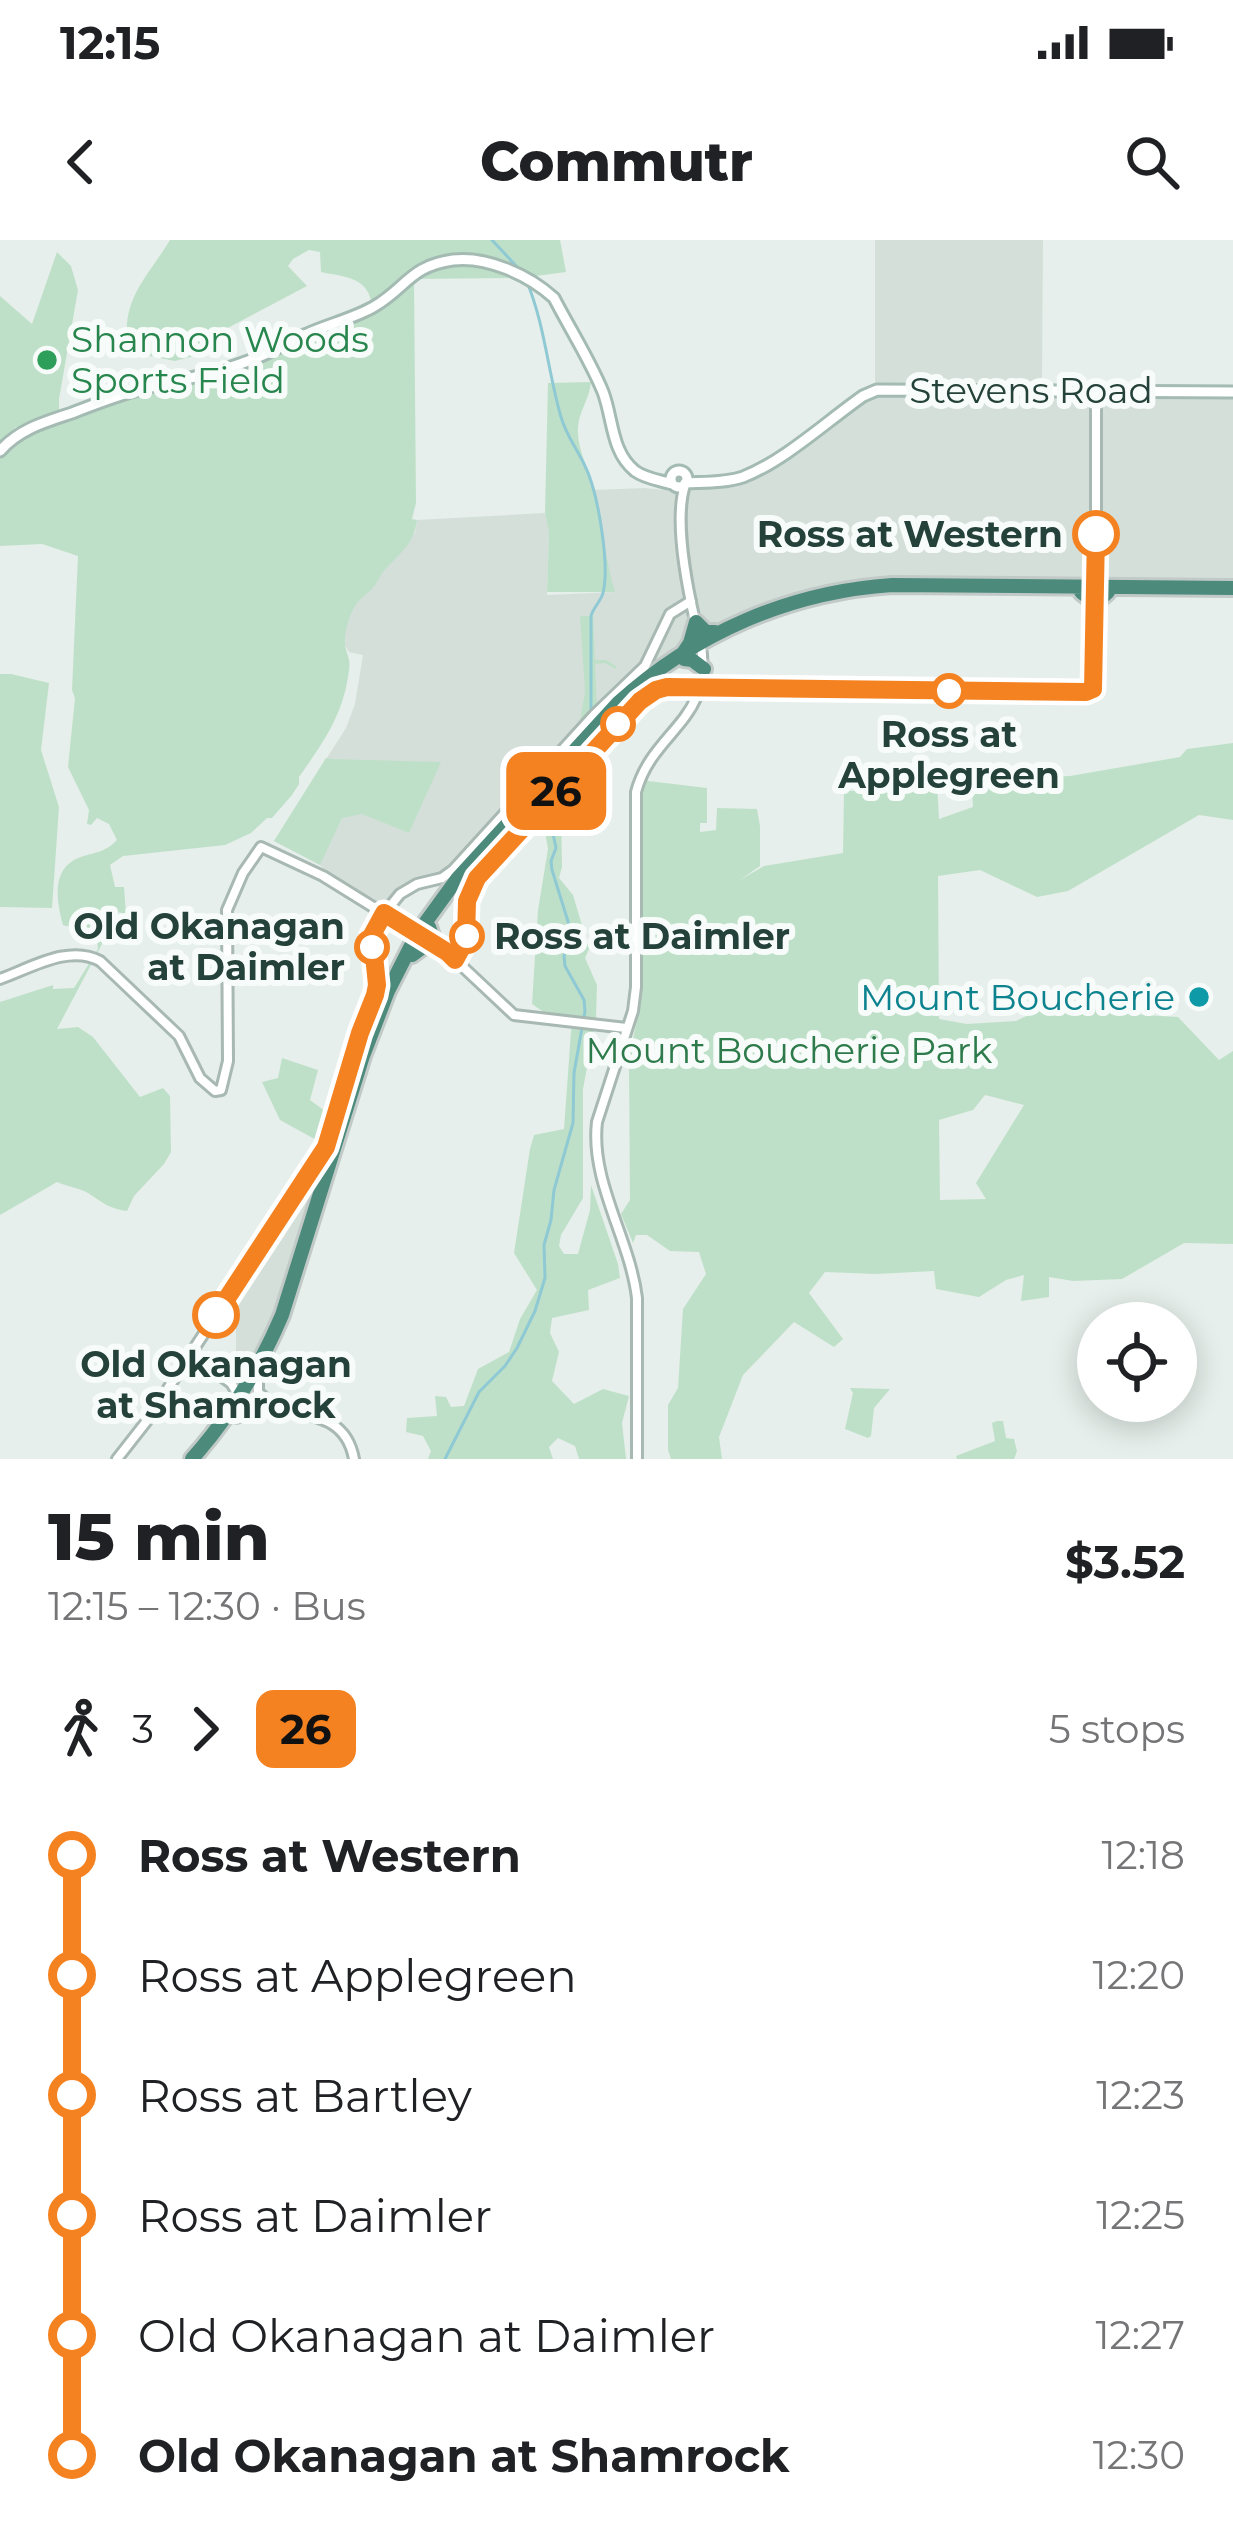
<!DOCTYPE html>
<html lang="en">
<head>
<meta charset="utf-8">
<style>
  :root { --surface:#fff; --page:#f6f6f6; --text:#202124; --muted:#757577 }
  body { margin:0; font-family:Montserrat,sans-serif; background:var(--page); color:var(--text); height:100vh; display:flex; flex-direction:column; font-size:45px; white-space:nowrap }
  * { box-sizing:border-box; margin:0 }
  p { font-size:39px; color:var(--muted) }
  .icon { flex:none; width:66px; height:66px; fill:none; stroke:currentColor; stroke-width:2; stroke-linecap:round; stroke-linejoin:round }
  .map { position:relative; height:1219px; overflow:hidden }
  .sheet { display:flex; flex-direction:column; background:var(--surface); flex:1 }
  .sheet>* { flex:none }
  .badge { padding:0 24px; border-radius:18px; font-size:42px; line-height:78px }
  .fabs { position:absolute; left:1077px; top:1062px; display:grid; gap:24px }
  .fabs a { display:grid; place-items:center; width:120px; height:120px; border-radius:50%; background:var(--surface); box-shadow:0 6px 30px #0003; font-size:60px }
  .map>.badge { position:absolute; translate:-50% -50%; box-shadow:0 0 0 6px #fff }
  .legs { display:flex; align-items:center; gap:18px; height:132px; padding:0 48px; font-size:39px }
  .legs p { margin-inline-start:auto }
  .overview { display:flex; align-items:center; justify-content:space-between; height:204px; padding:0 48px }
  h1 { font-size:66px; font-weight:800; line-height:90px }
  ul { padding:0 48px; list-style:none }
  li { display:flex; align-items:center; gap:42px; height:120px; font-size:45px }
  li i { display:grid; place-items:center; width:18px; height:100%; margin:0 15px; background:currentColor }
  li i::after { content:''; width:30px; height:30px; margin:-15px; border:9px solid; border-radius:50%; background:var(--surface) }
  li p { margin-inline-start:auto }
  li:first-child i { background:linear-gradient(#0000 50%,currentColor 0) }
  li:last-child i { background:linear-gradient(currentColor 50%,#0000 0) }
  .status { display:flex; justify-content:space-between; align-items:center; height:84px; padding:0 60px; background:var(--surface); direction:ltr }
  .status svg { height:33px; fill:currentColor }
  header { display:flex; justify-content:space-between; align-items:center; height:156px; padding:0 48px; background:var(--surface); font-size:54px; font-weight:800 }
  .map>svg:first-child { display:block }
</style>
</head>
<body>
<div class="status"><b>12:15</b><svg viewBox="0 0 49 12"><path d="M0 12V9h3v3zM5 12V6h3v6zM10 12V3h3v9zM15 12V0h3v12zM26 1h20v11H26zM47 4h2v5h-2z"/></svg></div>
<header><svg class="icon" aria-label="back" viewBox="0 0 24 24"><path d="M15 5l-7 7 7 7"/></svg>Commutr<svg class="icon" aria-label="search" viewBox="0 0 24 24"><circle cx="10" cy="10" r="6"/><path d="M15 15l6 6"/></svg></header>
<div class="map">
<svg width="1233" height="1219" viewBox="0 0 1233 1219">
  <rect width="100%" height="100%" fill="#e6efeb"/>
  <!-- built -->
  <path fill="#d4dfda" d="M875,0H1043L1042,146L1001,147L1233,156V342L829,349L759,366L717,385L654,424L633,443L449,640L420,648L417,636L384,662L378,663L330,636L320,625L274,601L346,488L355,464L363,415L349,412L339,395V365L415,293L417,280L545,273L549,291L547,355L614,352L603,309L593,250L644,248L675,251L749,243L857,166L875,156Z
    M328,910L281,1065L256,1119L240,1137H236V1051Z"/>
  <!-- green -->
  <path fill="#bfe0c8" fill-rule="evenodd" d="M170,0H560L566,32L521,38L414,39L416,263L412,279L417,280C414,306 398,314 383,332C379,337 377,343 373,348C366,355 359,359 354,368C349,376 344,394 345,404C346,414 351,418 349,430C344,474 323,503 299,537V544L292,555L272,578H267L251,593L225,605L123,616L110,625L115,647H124L126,675L119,672L57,789L78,787L93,797L140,857L163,848L170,856L171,912L164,924L134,956L127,971C109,969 102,962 88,953C79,948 66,946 57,942L0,975V762L53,745V749L74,748L98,709L97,698L85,691L63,685C56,660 51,627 81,617C96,612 106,612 117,600L109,584L97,578L91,585L87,584L89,570L68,527L75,458L72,450L78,316L42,304L0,306V217C39,168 159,153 217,136C271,120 321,91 372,66C369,37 345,37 321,32L320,12L309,10L293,19L288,26L307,46L222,91L194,116L175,121L130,112C117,63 147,38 170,0Z
    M57,12L71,26L78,50L59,159V174L19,189L16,187L0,203V56L32,84Z
    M591,142C590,158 579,171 578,187C576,206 589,231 594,251C602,284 605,318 615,352H547L549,292L545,273L548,143Z
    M580,376H593L595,420H606L616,426V429L605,423L595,424L597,466L579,486L585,452Z
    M0,434H11L49,443L41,510L59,567L52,668L0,667Z
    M1233,503V580L1199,575L1068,651L1037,657L980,630L938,636L939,779L967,784L1016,781L1058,761L1144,775L1178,777L1219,820L1233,811V1004L1184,1003L1122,1039L1073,1041L1049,1037V1057L1021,1061L1024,1035L1006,1040L979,1057L936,1049L934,1031L876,1034L825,1032L809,1053L843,1099L834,1107L794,1082L743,1135L719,1197L722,1219H671L668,1210V1165L678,1148L683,1069L706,1034L699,1012L670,1011L647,995H636L633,1003L621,974L630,960L629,829L627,825L638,776L641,743V659H633L640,540L707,548V583H700V592L716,590L717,568L757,569L760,586V626L740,640L764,626L843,613L844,551H873L874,542L937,543L939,579L973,567L972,548L982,539L1070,536L1180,517L1187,509ZM985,855L1024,865L976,943L986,959L940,960L939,880L973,870Z
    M326,518L332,519L441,522L409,593L362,574L342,578L320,625L274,601Z
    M579,532L561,572L562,627L559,638L573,655L589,709L585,718L597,745L596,779L583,849V958L561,995L559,1006L564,1014H578L590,970L591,945L618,1024L620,1038L588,1050L589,1070L552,1078L550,1093L559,1112L552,1141L574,1164L603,1149L629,1156L622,1183L626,1219H579L575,1206L558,1198L549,1207L553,1219H428L431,1211L423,1196L406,1192L407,1178L437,1176L435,1156L446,1157L451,1167L464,1166L478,1129L509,1112L520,1079L537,1050L514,1013L530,909L534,895L564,889L572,778L545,773L532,764L538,670L548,609L544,585L554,558Z
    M282,818L318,830L310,860L329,874L320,902L280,880L262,842L278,838Z
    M850,1148L890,1149L874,1168L871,1196L868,1198L845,1189L853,1153Z
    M997,1181H1003L1006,1198L1014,1199L1017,1211L1014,1219H957L956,1216L995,1201L992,1183Z"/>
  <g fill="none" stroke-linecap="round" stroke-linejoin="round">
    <!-- stream -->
    <path stroke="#8ec9d4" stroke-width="3" d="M492,0L519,29
      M527,42C545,86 548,132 561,177C566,195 577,209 585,226C598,252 610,325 603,353C601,361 593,368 591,376V472
      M445,1219L479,1152L505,1126L517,1108L535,1071L545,1038L544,1005L551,980L554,950L573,883L574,833L585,771L584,760L565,726L564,716L571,691L552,630L551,621L556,608L551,584L556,564L597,519L595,499"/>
    <defs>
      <path id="tertiary" d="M685,245C674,279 687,346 695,381
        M1096,351V151
        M433,704L447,712L514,775L626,788
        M455,720L466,700L467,661L477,638L640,461L656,450L667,447L1086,452L1093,449L1094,438L1096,366
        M0,739C31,728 69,704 100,721L179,796L200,838L215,851L221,850L228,821L227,670L243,633L261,607L323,636L415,693
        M190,1114L231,1143L237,1153
        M258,1140V1152L269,1162
        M264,1164C301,1178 345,1170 354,1219
        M117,1219L146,1182L326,907L360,793L375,755L377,735L371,702L379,680L400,654L417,644L442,638L453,630L594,475L645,426L670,374L691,361
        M637,1219V1058C630,999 590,942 597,882L633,771L636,747V552C653,489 716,481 700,401"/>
      <path id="secondary" d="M0,211C19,189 45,182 72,173C95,164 118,155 142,149C179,140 212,135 248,121C269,114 287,102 307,94C329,84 355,78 375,66C407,47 410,26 453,20C487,16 529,35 554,58C570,89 590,120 603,152C613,178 611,212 635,231C646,239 660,240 672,244
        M671 239a8 8 0 1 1 16 0a8 8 0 1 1-16 0Z
        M685,243C704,242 725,243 743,237C784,221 826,182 863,156L877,150L1233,152"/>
      <path id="trunk" d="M1081,352L1090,359L1096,367L1099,360L1108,352
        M684,412L690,403L696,382L706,392H715
        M684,419L692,420L704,429
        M412,715L423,707L435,705L429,687
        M237,1175L248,1164L263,1163
        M192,1219C231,1175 259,1129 282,1075L363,816L388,751L417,694L457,639L618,463C695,393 789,352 892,345L1233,348"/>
    </defs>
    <!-- tertiary casing -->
    <use href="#tertiary" stroke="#a8b8b2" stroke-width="14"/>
    <!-- secondary casing -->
    <use href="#secondary" stroke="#a4bbb3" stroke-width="15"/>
    <!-- trunk casing -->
    <use href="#trunk" stroke="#c2cac8" stroke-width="20"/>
    <!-- tertiary -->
    <use href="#tertiary" stroke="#fff" stroke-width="8"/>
    <!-- secondary -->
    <use href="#secondary" stroke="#fff" stroke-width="9"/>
    <!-- trunk -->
    <use href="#trunk" stroke="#4c8a7c" stroke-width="14"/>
  </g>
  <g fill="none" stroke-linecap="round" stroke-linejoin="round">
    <defs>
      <path id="line-1" d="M216,1075L326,907L360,793L375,755L377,745L372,695L384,673L447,712L455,720L466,700L467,661L477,638L640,461L656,450L667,447L1086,452L1093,449L1096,294"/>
    </defs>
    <!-- line-1 casing -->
    <use href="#line-1" stroke="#fff" stroke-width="27"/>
    <!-- line-1 -->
    <use href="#line-1" stroke="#f58220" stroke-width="18"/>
  </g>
  <!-- markers -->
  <circle fill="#2e9e5b" stroke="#f7fbf9" stroke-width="4.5" cx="47" cy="120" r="12"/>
  <g fill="#fff" stroke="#f58220" stroke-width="6">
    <circle cx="1096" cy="294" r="21"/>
    <circle cx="949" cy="451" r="15"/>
    <circle cx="618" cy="484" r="15"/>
    <circle cx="467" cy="696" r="15"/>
    <circle cx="372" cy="707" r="15"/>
    <circle cx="216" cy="1075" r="21"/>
  </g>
  <circle fill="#0f9aa8" stroke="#f7fbf9" stroke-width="4.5" cx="1199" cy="757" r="12"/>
  <g text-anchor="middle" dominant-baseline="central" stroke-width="12" stroke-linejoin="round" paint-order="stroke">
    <!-- leisure labels -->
    <g font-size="36" fill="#27864d" stroke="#f7fbf9" text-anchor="start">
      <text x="71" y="99">Shannon Woods<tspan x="71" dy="41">Sports Field</tspan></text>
    </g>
    <!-- street labels -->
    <g font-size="36" fill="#24423a" stroke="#f7fbf9">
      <text x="1031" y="150">Stevens Road</text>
    </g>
    <!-- stop labels -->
    <g font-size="36" font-weight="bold" fill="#24423a" stroke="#f7fbf9" text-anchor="end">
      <text x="1063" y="294">Ross at Western</text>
      <text x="949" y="494" text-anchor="middle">Ross at<tspan x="949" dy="41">Applegreen</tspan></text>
      <text x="345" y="686">Old Okanagan<tspan x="345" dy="41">at Daimler</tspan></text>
      <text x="494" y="696" text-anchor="start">Ross at Daimler</text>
      <text x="216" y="1124" text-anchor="middle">Old Okanagan<tspan x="216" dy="41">at Shamrock</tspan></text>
    </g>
    <!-- culture labels -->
    <g font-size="36" fill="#0d838f" stroke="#f7fbf9" text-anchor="end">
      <text x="1175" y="757">Mount Boucherie</text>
    </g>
    <!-- park labels -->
    <g font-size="36" fill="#2d7a4b" stroke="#f7fbf9">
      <text x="789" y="810">Mount Boucherie Park</text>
    </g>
  </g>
</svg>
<div class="fabs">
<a><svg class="icon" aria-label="locate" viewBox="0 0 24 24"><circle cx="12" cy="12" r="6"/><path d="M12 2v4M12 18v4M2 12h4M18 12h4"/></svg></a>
</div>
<b class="badge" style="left:556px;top:551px;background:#f58220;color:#111">26</b>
</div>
<section class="sheet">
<div class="overview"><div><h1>15 min</h1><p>12:15 – 12:30 · Bus</p></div><b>$3.52</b></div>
<div class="legs"><svg class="icon" aria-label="walk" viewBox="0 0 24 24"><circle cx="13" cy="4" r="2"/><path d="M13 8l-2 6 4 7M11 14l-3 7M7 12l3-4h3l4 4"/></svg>3<svg class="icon" aria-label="forward" viewBox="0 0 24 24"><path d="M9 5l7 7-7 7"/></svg><b class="badge" style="background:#f58220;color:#111">26</b><p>5 stops</p></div>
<ul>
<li><i style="color:#f58220"></i><b>Ross at Western</b><p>12:18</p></li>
<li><i style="color:#f58220"></i><span>Ross at Applegreen</span><p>12:20</p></li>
<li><i style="color:#f58220"></i><span>Ross at Bartley</span><p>12:23</p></li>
<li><i style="color:#f58220"></i><span>Ross at Daimler</span><p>12:25</p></li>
<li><i style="color:#f58220"></i><span>Old Okanagan at Daimler</span><p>12:27</p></li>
<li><i style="color:#f58220"></i><b>Old Okanagan at Shamrock</b><p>12:30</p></li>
</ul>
</section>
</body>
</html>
